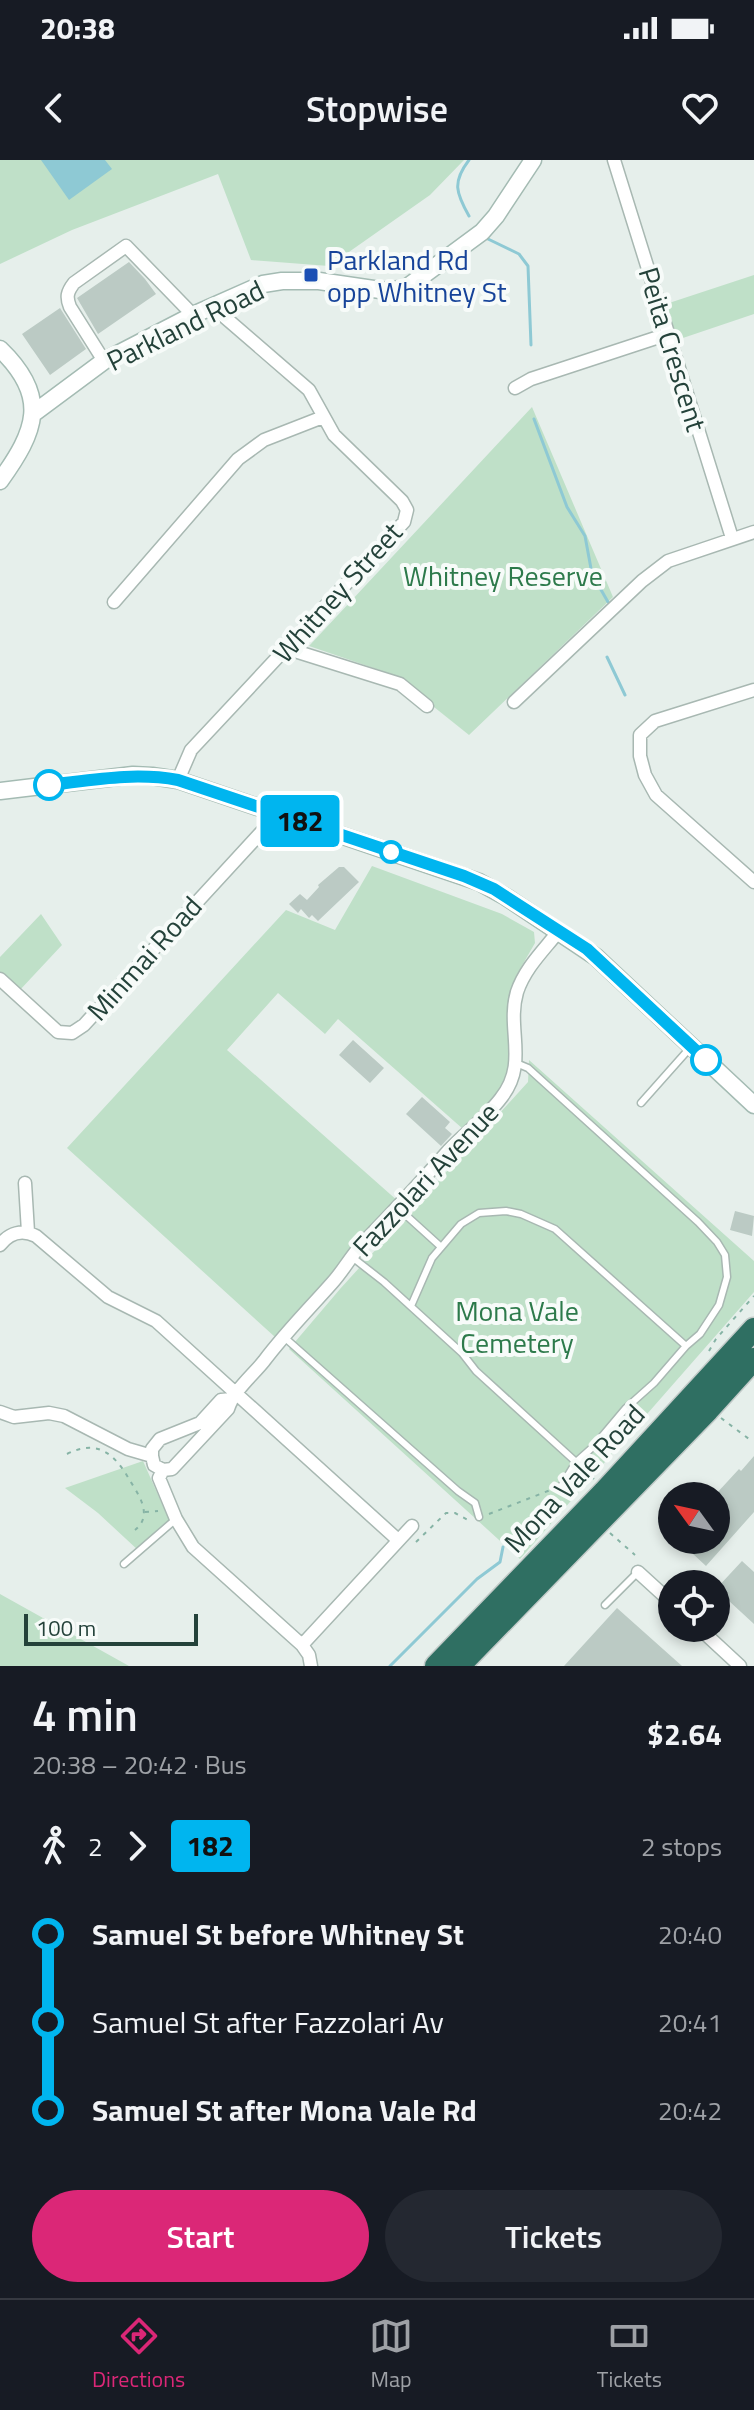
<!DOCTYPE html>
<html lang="en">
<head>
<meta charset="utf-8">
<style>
  :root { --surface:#171b24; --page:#242831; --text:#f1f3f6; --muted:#9ea1a6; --line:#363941; --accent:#db2777 }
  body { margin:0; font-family:"Titillium Web",sans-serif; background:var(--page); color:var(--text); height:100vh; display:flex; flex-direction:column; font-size:30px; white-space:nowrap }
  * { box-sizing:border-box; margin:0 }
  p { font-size:26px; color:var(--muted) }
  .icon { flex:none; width:44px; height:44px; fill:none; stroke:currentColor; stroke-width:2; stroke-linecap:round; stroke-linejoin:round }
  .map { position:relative; height:1506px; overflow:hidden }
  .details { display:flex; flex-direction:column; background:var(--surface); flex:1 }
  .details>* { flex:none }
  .badge { padding:0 16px; border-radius:6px; font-size:28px; line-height:52px }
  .needle { width:52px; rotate:303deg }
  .controls { position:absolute; left:658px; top:1322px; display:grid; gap:16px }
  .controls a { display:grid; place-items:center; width:72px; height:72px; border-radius:50%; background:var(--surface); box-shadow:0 4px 12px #0003; font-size:40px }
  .scale { position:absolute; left:24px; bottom:20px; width:174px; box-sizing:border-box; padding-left:8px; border:4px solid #24423a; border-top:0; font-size:22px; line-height:28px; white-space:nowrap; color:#24423a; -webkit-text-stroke:6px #f7fbf9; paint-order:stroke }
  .map>.badge { position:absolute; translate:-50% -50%; box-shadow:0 0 0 4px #fff }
  .legs { display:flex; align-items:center; gap:12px; height:88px; padding:0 32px; font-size:26px }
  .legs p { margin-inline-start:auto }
  .overview { display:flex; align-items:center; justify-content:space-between; height:136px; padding:0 32px }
  h1 { font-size:44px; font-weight:600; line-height:60px }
  .button { display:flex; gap:16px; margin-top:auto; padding:16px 32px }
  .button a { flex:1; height:92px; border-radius:48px; background:var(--accent); color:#fff; font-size:32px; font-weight:600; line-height:92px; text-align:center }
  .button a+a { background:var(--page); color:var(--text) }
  ul { padding:0 32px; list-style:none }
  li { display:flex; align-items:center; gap:28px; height:88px; font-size:30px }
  li i { display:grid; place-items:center; width:12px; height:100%; margin:0 10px; background:currentColor }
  li i::after { content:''; width:20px; height:20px; margin:-10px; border:6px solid; border-radius:50%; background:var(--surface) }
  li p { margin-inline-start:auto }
  li:first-child i { background:linear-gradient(#0000 50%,currentColor 0) }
  li:last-child i { background:linear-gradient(currentColor 50%,#0000 0) }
  .status { display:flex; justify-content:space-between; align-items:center; height:56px; padding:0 40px; background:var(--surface); direction:ltr }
  .status svg { height:22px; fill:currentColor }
  header { display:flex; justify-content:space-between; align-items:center; height:104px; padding:0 32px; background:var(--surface); font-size:36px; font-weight:600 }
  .dock { display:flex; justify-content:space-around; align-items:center; height:112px; border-top:2px solid var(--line); background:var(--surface); font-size:22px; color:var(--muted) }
  .dock a { display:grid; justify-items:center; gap:4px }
  .dock .selected { color:var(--accent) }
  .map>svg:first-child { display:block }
</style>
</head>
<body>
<div class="status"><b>20:38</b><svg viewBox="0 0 49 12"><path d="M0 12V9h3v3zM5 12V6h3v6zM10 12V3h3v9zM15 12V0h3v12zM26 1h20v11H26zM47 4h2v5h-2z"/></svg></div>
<header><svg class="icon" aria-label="back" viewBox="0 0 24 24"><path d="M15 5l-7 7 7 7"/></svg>Stopwise<svg class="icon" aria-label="heart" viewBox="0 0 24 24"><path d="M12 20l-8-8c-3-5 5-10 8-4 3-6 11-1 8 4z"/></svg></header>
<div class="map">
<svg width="754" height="1506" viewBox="0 0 754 1506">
  <rect width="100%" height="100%" fill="#e6efeb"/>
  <!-- green -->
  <path fill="#bfe0c8" d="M0,0H464L430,35L329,106L251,100L218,14L72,70L0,104Z
    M754,115V154L677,180L666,144Z
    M532,247L613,437L469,575L394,515L309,486Z
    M372,706L502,754L534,772L535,783L516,816L510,840V909L496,935L463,969L338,859L325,874L278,833L227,890L399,1042L275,1177L67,988L286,750L335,770Z
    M41,754L62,785L19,831L0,813V797Z
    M529,900L754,1101V1132L520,1399L289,1189L340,1129L528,922Z
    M143,1301L171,1364L139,1391L98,1353L65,1328Z
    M0,1434L129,1506H0Z"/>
  <!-- water -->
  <path fill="#8ec9d4" d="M41,0H105L112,9L69,40Z"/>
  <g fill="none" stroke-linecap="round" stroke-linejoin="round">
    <!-- stream -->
    <path stroke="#8ec9d4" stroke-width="3" d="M469,0C452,22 456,33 469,56
      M488,79L519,94L528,106L531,185
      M534,259L567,347L585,376L592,414L608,442
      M607,497L625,535
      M390,1506L477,1419L500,1402L503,1387"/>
  </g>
  <!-- building -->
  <path fill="#bbcac4" d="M129,102L145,119L156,134L98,174L77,138Z
    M60,148L86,189L50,215L22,174Z
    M339,707H344L359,722L318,761L312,755L309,758L301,749L298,753L289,744L300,734L307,740L319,727L318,725Z
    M353,880L384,908L370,923L339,895Z
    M422,937L450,962L445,968L452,974L441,986L406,954Z
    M735,1051L754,1056L752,1076L730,1070Z
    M754,1296V1352L706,1406L678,1380H716V1334L739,1309L741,1311Z
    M742,1401L754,1412V1464L716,1429Z
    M617,1448L682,1506H564Z"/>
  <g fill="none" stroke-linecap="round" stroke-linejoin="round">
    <defs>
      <path id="lane" d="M516,903L528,908L698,1062L717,1082L725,1095L727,1117L719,1145L700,1174L686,1186L654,1223L626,1248L594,1286L576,1302L562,1325
        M641,943L689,889
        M398,1048L440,1086
        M352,1097L384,1122L462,1193L476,1211L576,1302
        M411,1146L432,1098L461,1064L479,1053L506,1051L521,1054L555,1069L686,1186
        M284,1177L458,1331L475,1343L479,1357
        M124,1404L176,1359
        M605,1445L638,1412"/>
      <path id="street" d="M614,0L732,378
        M104,201L70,147C66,137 67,132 74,123L126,86L193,155
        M515,228L531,219L668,174
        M114,442L238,299L264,280L323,257
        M290,486L298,492L400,524L427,546
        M754,530L655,561L640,575V596L645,615L656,635L754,722
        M514,542L642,421L668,401L754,372
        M178,620L191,590L404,362L407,350L402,341L334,275L309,230L213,147
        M0,819L58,872L72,873L84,865L278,654
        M25,1023L28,1072
        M0,1085C9,1073 22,1069 36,1076L108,1137L156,1161L398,1380
        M0,1252L14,1257L49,1253L64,1256L128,1289L152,1296L154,1305L163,1310
        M152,1296V1289L160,1279L200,1263L221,1240L231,1239
        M163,1310L172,1309L228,1249C234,1230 252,1216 264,1201C285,1173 309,1149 332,1123C343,1111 351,1096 362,1084C392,1053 421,1022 449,990C466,972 486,958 501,938C529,903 506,869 517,832C525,808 543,791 558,772
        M163,1310L159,1318L176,1359L193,1387L302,1485L309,1495L311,1506
        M638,1412L672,1443
        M699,1468L740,1506
        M302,1485L412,1366"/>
      <path id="secondary" d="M0,189C50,237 36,271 0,321
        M34,253L104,201L193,155L263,124L282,121H319L387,131L406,128L482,72L496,56L533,0
        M0,631L133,615L152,616L178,620L479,722L506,737L596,797L754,945"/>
      <path id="highway" d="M436,1506L604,1332L754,1169
        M459,1506L708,1250L754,1199"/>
    </defs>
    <!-- lane casing -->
    <use href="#lane" stroke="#a8b8b2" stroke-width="9"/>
    <!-- street casing -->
    <use href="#street" stroke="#a8b8b2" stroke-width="15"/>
    <!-- secondary casing -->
    <use href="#secondary" stroke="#a4bbb3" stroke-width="19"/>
    <!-- highway casing -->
    <use href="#highway" stroke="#c2cac8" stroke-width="25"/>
    <!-- path -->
    <path stroke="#86b3a5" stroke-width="2" stroke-dasharray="4 6" stroke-linecap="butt" d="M709,1191L716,1179L754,1136
      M721,1258L753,1282
      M67,1294C97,1279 114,1293 129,1319C138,1334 154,1355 135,1370
      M584,1310L594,1319
      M145,1352L158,1351
      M489,1354L553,1329
      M610,1373L635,1395
      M416,1382L446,1353H455L468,1360L471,1359"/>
    <!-- lane -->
    <use href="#lane" stroke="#fff" stroke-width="6"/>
    <!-- street -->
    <use href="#street" stroke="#fff" stroke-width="12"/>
    <!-- secondary -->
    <use href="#secondary" stroke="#fff" stroke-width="16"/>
    <!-- highway -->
    <use href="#highway" stroke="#2f6f62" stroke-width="22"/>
  </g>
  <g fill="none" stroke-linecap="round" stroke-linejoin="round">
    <defs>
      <path id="line-1" d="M49,625C93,620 134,612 178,620L464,716L494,729L587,789L706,900"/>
    </defs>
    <!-- line-1 casing -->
    <use href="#line-1" stroke="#fff" stroke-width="18"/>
    <!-- line-1 -->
    <use href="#line-1" stroke="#00b5ef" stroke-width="12"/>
  </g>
  <!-- markers -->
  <rect fill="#1a4fb4" stroke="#f7fbf9" stroke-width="3" x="303" y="107" width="16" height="16" rx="4"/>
  <g fill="#fff" stroke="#00b5ef" stroke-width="4">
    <circle cx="49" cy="625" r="14"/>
    <circle cx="391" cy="692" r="10"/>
    <circle cx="706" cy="900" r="14"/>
  </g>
  <g text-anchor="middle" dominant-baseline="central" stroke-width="8" stroke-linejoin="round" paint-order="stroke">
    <!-- transit labels -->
    <g font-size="28" fill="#164399" stroke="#f7fbf9" text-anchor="start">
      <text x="327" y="99">Parkland Rd<tspan x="327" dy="32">opp Whitney St</tspan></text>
    </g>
    <!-- street labels -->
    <g font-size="28" fill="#24423a" stroke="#f7fbf9">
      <text transform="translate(185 165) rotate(-26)">Parkland Road</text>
      <text transform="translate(673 189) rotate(73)">Peita Crescent</text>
      <text transform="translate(337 432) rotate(-48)">Whitney Street</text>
      <text transform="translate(144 798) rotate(-48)">Minmai Road</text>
      <text transform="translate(425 1019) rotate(-47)">Fazzolari Avenue</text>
      <text transform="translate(574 1318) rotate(-47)">Mona Vale Road</text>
    </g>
    <!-- park labels -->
    <g font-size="28" fill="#2d7a4b" stroke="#f7fbf9">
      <text x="503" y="415">Whitney Reserve</text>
      <text x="517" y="1150">Mona Vale<tspan x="517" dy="32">Cemetery</tspan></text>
    </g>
  </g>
</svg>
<div class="controls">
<a><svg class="needle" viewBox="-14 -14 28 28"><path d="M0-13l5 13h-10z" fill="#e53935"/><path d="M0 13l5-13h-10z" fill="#9ea1a6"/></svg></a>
<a><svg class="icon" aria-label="locate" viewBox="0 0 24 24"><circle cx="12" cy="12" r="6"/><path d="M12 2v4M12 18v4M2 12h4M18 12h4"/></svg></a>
</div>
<div class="scale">100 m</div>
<b class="badge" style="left:300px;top:661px;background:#00b5ef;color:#111">182</b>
</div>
<section class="details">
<div class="overview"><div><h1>4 min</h1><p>20:38 – 20:42 · Bus</p></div><b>$2.64</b></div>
<div class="legs"><svg class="icon" aria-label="walk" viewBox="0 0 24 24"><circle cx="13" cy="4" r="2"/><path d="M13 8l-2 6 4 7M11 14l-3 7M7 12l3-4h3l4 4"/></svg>2<svg class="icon" aria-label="forward" viewBox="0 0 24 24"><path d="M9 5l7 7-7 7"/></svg><b class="badge" style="background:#00b5ef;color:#111">182</b><p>2 stops</p></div>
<ul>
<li><i style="color:#00b5ef"></i><b>Samuel St before Whitney St</b><p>20:40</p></li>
<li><i style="color:#00b5ef"></i><span>Samuel St after Fazzolari Av</span><p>20:41</p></li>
<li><i style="color:#00b5ef"></i><b>Samuel St after Mona Vale Rd</b><p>20:42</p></li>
</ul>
<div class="button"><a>Start</a><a>Tickets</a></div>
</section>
<nav class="dock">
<a class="selected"><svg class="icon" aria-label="directions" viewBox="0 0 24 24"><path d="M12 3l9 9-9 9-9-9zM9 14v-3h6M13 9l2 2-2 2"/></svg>Directions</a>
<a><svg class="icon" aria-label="map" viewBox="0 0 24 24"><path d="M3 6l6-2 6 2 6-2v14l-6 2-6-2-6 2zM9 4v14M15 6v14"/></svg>Map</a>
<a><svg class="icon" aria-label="tickets" viewBox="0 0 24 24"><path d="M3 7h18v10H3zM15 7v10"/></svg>Tickets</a>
</nav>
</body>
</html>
